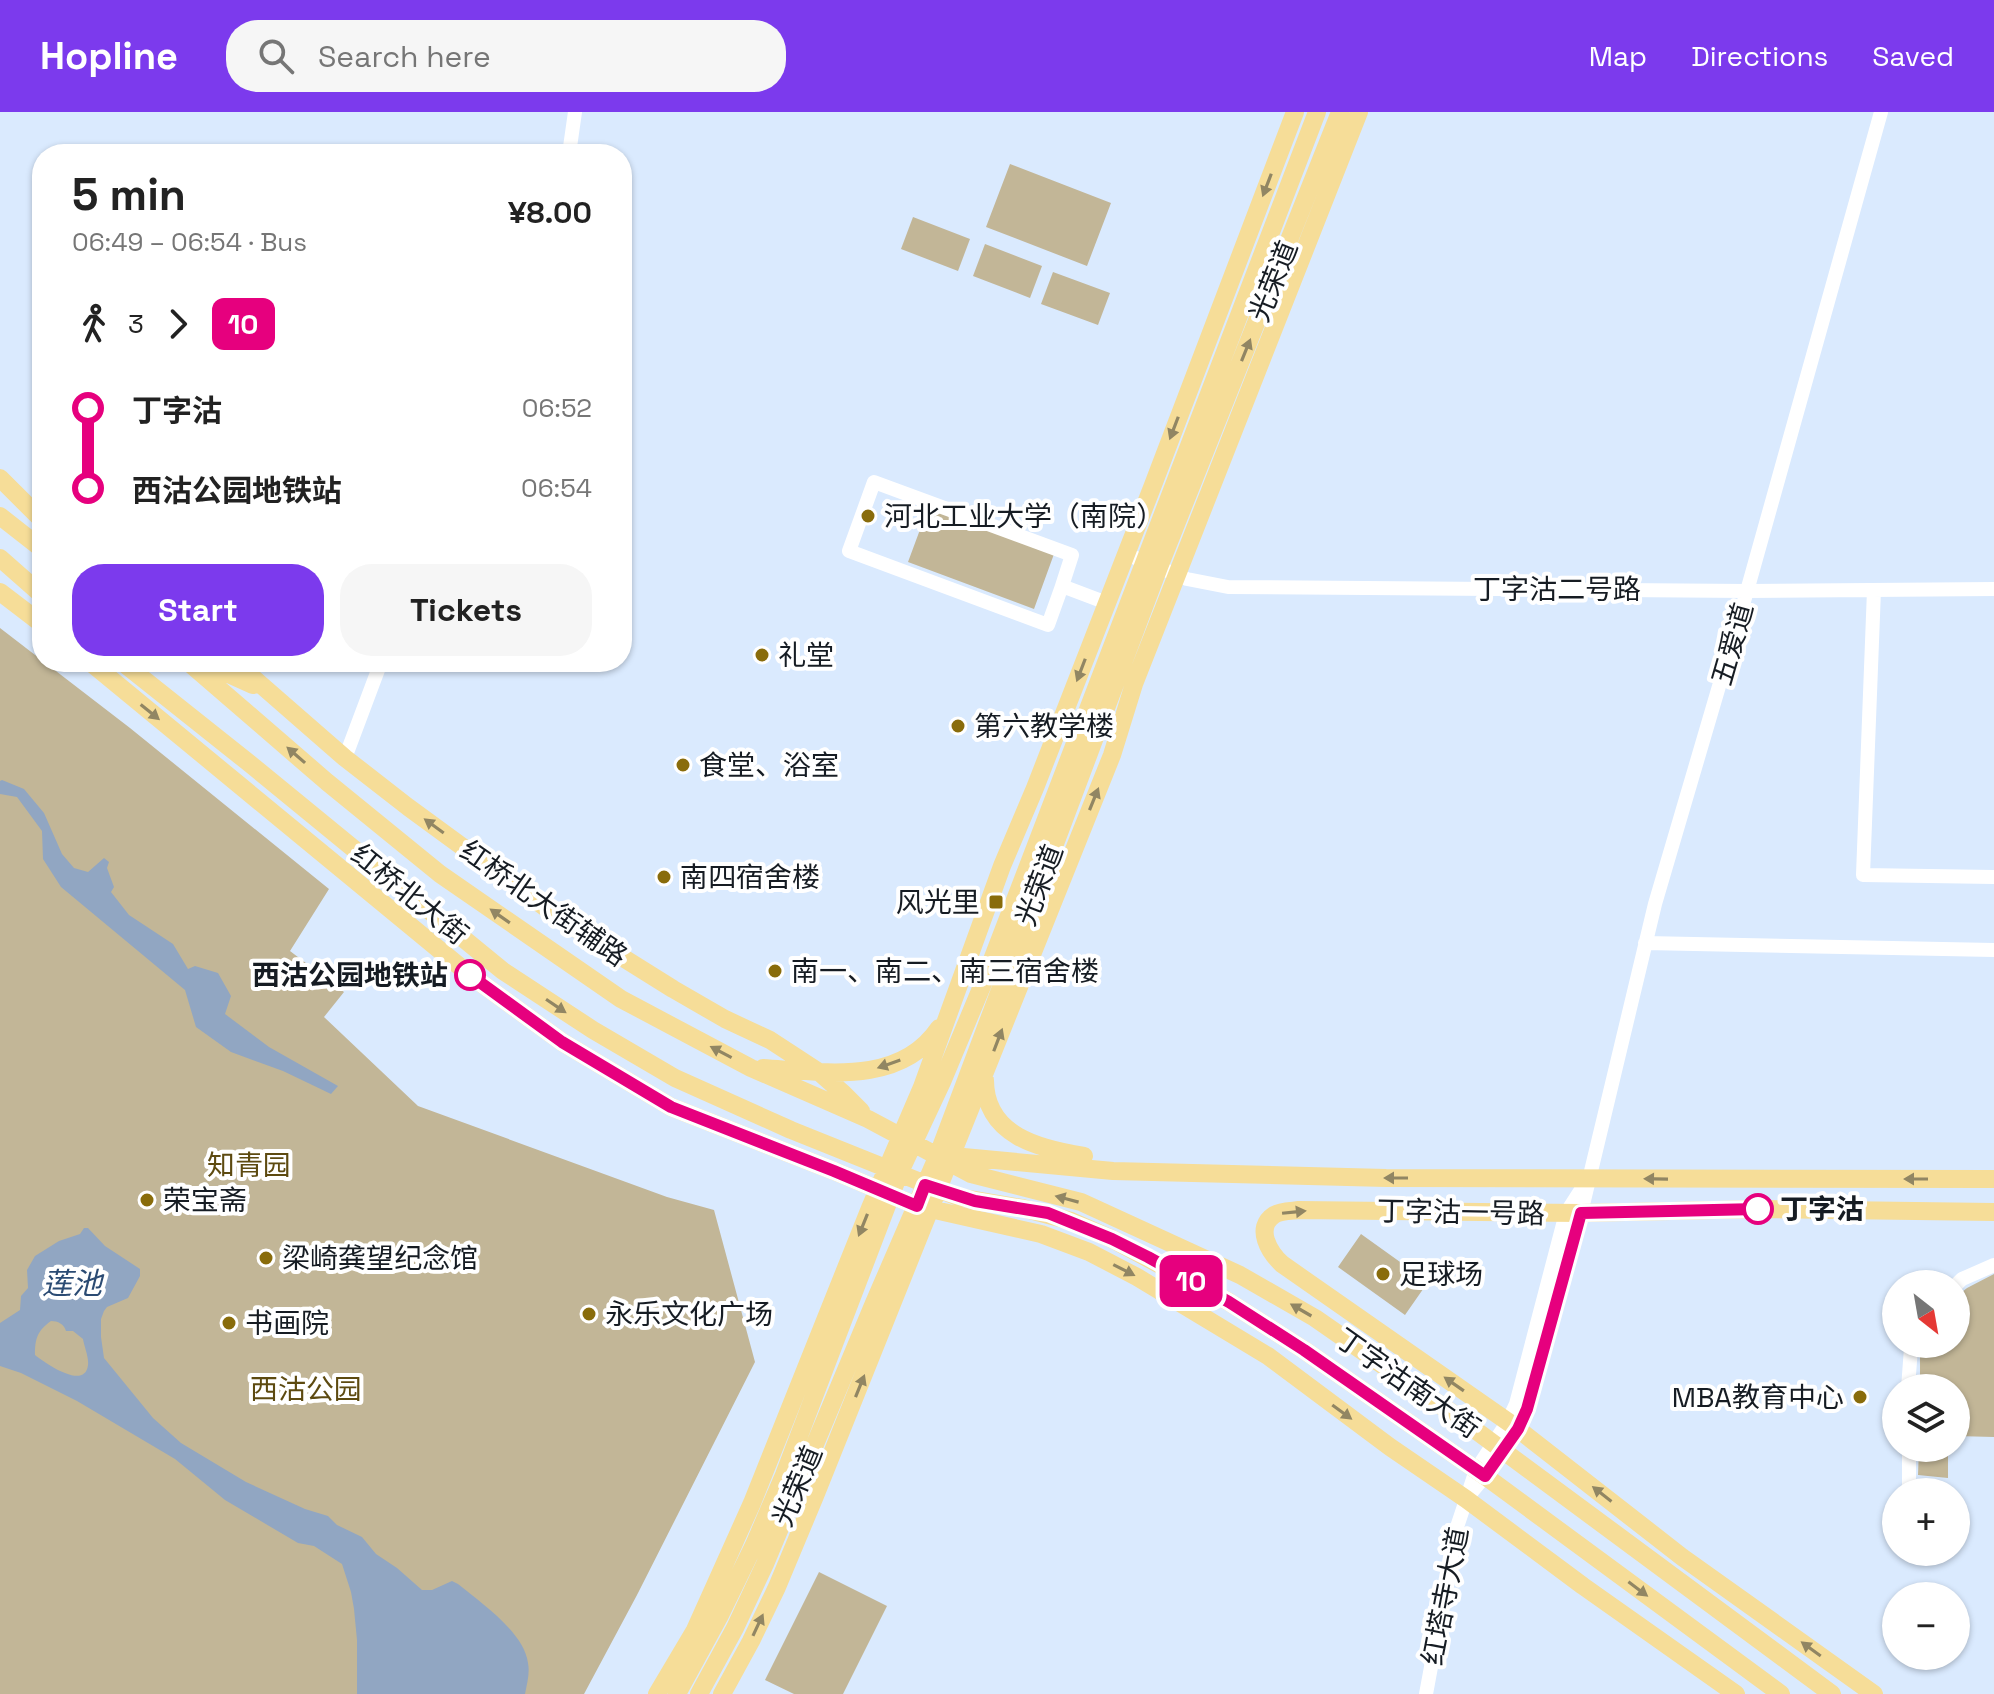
<!DOCTYPE html>
<html lang="en">
<head>
<meta charset="utf-8">
<style>
  :root { --surface:#fff; --page:#f6f6f6; --text:#222; --muted:#767676; --accent:#7c3aed }
  body { margin:0; font-family:"Space Grotesk","Noto Sans SC",sans-serif; background:var(--page); color:var(--text); height:100vh; display:flex; flex-direction:column; font-size:30px; white-space:nowrap }
  * { box-sizing:border-box; margin:0 }
  p { font-size:26px; color:var(--muted) }
  .icon { flex:none; width:44px; height:44px; fill:none; stroke:currentColor; stroke-width:2; stroke-linecap:round; stroke-linejoin:round }
  .map { position:relative; flex:1; overflow:hidden }
  .panel { position:absolute; left:32px; top:32px; width:600px; height:528px; display:flex; flex-direction:column; background:var(--surface); border-radius:32px; box-shadow:0 2px 6px #0004 }
  .panel>* { flex:none }
  .badge { padding:0 16px; border-radius:12px; font-size:28px; line-height:52px }
  .needle { width:52px; rotate:149deg }
  .controls { position:absolute; left:1882px; top:1158px; display:grid; gap:16px }
  .controls a { display:grid; place-items:center; width:88px; height:88px; border-radius:50%; background:var(--surface); box-shadow:0 2px 6px #0004; font-size:40px }
  .map>.badge { position:absolute; translate:-50% -50%; box-shadow:0 0 0 4px #fff }
  .legs { display:flex; align-items:center; gap:12px; height:88px; padding:0 40px; font-size:26px }
  .legs p { margin-inline-start:auto }
  .summary { display:flex; align-items:center; justify-content:space-between; height:136px; padding:0 40px }
  h1 { font-size:44px; font-weight:700; line-height:60px }
  .button { display:flex; gap:16px; margin-top:auto; padding:16px 40px }
  .button a { flex:1; height:92px; border-radius:32px; background:var(--accent); color:#fff; font-size:32px; font-weight:700; line-height:92px; text-align:center }
  .button a+a { background:var(--page); color:var(--text) }
  ul { padding:0 40px; list-style:none }
  li { display:flex; align-items:center; gap:28px; height:80px; font-size:30px }
  li i { display:grid; place-items:center; width:12px; height:100%; margin:0 10px; background:currentColor }
  li i::after { content:''; width:20px; height:20px; margin:-10px; border:6px solid; border-radius:50%; background:var(--surface) }
  li p { margin-inline-start:auto }
  li:first-child i { background:linear-gradient(#0000 50%,currentColor 0) }
  li:last-child i { background:linear-gradient(currentColor 50%,#0000 0) }
  header { display:flex; align-items:center; gap:48px; box-sizing:border-box; height:112px; padding:0 40px; background:var(--accent); color:#fff }
  header strong { font-size:38px }
  nav { display:flex; gap:44px; margin-inline-start:auto; font-size:28px }
  .search { width:560px; height:72px; background:var(--page); display:flex; align-items:center; gap:20px; box-sizing:border-box; padding:0 28px; border-radius:32px; color:var(--muted); font-size:30px }
  .map>svg:first-child { display:block }
</style>
</head>
<body>
<header>
<strong>Hopline</strong>
<div class="search"><svg class="icon" aria-label="search" viewBox="0 0 24 24"><circle cx="10" cy="10" r="6"/><path d="M15 15l6 6"/></svg>Search here</div>
<nav><a>Map</a><a>Directions</a><a>Saved</a></nav>
</header>
<div class="map">
<svg width="1994" height="1582" viewBox="0 0 1994 1582">
  <rect width="100%" height="100%" fill="#daeafe"/>
  <!-- green -->
  <path fill="#c2b697" d="M1010,52L1111,91L1087,154L986,115Z
    M913,105L970,127L958,159L901,137Z
    M985,132L1042,154L1030,186L973,164Z
    M1053,160L1110,181L1098,213L1041,192Z
    M928,396L1054,442L1034,497L908,450Z
    M0,516L130,616L329,777L290,839L344,880L324,905L418,994L667,1085L714,1098L755,1250L637,1483L584,1582H0Z
    M1361,1122L1428,1170L1405,1203L1338,1155Z
    M1994,1162V1325L1956,1324V1276H1920V1238L1923,1232H1956V1185L1967,1176Z
    M1919,1336H1948V1366L1918,1363Z
    M819,1460L887,1494L843,1582H794L765,1568Z"/>
  <!-- water -->
  <path fill="#91a6c2" fill-rule="evenodd" d="M2,668L24,677L44,701L62,742L74,756L88,760L104,746L109,750L107,756L114,775L111,780L129,803L173,832L188,857L195,854L218,861L231,884L225,902L269,935L338,974L331,982L283,959L231,940L196,915L185,878L61,775L43,747L42,719L17,685L0,682V669Z
    M84,1116H88L105,1134L140,1157V1164L128,1186L107,1195L104,1199L101,1207V1225L104,1246L153,1306L181,1331L246,1370L305,1397L328,1404L337,1413L362,1425L376,1442L397,1456L422,1478H432L452,1469L458,1472C481,1491 524,1520 528,1551C530,1561 527,1572 525,1582H357V1528L354,1497L351,1480L342,1452L314,1434L298,1431L225,1388L175,1347L77,1289L21,1261L0,1254V1211L20,1198L21,1184L28,1176L27,1158L35,1144L59,1129L80,1122ZM51,1209C58,1209 64,1212 66,1219H73L83,1227C84,1234 89,1245 88,1253C85,1279 45,1251 35,1243C35,1227 37,1219 51,1209Z"/>
  <g fill="none" stroke-linecap="round" stroke-linejoin="round">
    <!-- minor -->
    <path stroke="#fff" stroke-width="14" d="M569,42L575,0
      M1126,442L1187,467L1228,475L1747,479L1994,477
      M1062,474L1048,513L849,439L874,370L1072,443L1062,474L1107,491
      M1874,478L1863,763L1994,765
      M345,646L381,550
      M1645,831L1994,838
      M1956,1173L1962,1167L1994,1153
      M1908,1276L1911,1236L1913,1232
      M1909,1336V1380
      M1466,1387L1485,1364L1518,1317L1534,1275L1581,1101L1655,792L1747,479L1881,0
      M1426,1582L1457,1415L1476,1358L1508,1309L1516,1292L1566,1101L1584,1073"/>
    <!-- major -->
    <path stroke="#f6dd98" stroke-width="18" d="M0,366L42,408
      M0,404L42,437
      M0,446L42,483
      M0,480L42,512
      M90,550L470,863L562,930L671,995L834,1059L917,1094L1041,1122L1089,1140L1137,1165L1268,1244L1390,1335L1466,1387L1583,1474L1736,1582
      M122,550L249,651L503,859L593,918L675,966L791,1018L958,1085L1022,1096L1071,1109L1112,1127L1229,1190L1304,1238L1485,1364L1781,1582
      M188,550L327,670L440,762L621,887L751,956L868,1007L971,1062L1081,1090L1240,1163L1315,1206L1459,1306L1832,1582
      M202,550L253,573
      M235,550L345,646L408,695L561,807L673,877L725,907L770,928L819,960L844,982L861,999
      M763,956C824,960 900,974 939,916
      M985,968C985,1024 1040,1037 1084,1044
      M942,1043L1113,1059L1386,1066L1994,1067
      M657,1582L695,1518L752,1391L870,1096L922,975L1002,754L1035,676L1153,373L1295,0
      M677,1582L719,1505L754,1433L784,1363L899,1062L942,970L982,874L1317,0
      M699,1582L735,1516L765,1452L874,1191L938,1043L1159,455L1340,0
      M722,1582L751,1529L777,1475L815,1384L1112,643L1134,572L1359,0
      M1874,1582L1682,1445L1514,1314L1282,1152C1270,1141 1254,1116 1274,1103C1280,1099 1292,1099 1299,1098L1581,1101L1762,1097L1994,1100"/>
  </g>
  <!-- one-way arrows -->
  <defs><path id="oneway-solid" d="M-6-.8H1V-3.2L6.5 0L1 3.2V.8H-6Z" transform="scale(2)"/></defs>
  <g fill="#918663">
    <use href="#oneway-solid" transform="translate(1267 73) rotate(111)"/>
    <use href="#oneway-solid" transform="translate(1246 238) rotate(-68)"/>
    <use href="#oneway-solid" transform="translate(1174 316) rotate(111)"/>
    <use href="#oneway-solid" transform="translate(1081 558) rotate(111)"/>
    <use href="#oneway-solid" transform="translate(150 600) rotate(39)"/>
    <use href="#oneway-solid" transform="translate(296 643) rotate(-139)"/>
    <use href="#oneway-solid" transform="translate(1094 687) rotate(-68)"/>
    <use href="#oneway-solid" transform="translate(434 714) rotate(-144)"/>
    <use href="#oneway-solid" transform="translate(500 804) rotate(-145)"/>
    <use href="#oneway-solid" transform="translate(556 894) rotate(34)"/>
    <use href="#oneway-solid" transform="translate(998 928) rotate(-69)"/>
    <use href="#oneway-solid" transform="translate(721 940) rotate(-152)"/>
    <use href="#oneway-solid" transform="translate(889 952) rotate(161)"/>
    <use href="#oneway-solid" transform="translate(1396 1066) rotate(-180)"/>
    <use href="#oneway-solid" transform="translate(1656 1067) rotate(-179)"/>
    <use href="#oneway-solid" transform="translate(1916 1067) rotate(180)"/>
    <use href="#oneway-solid" transform="translate(1067 1087) rotate(-165)"/>
    <use href="#oneway-solid" transform="translate(1294 1100) rotate(-6)"/>
    <use href="#oneway-solid" transform="translate(863 1113) rotate(112)"/>
    <use href="#oneway-solid" transform="translate(1124 1158) rotate(27)"/>
    <use href="#oneway-solid" transform="translate(1301 1198) rotate(-150)"/>
    <use href="#oneway-solid" transform="translate(1454 1272) rotate(-145)"/>
    <use href="#oneway-solid" transform="translate(860 1274) rotate(-68)"/>
    <use href="#oneway-solid" transform="translate(1342 1300) rotate(36)"/>
    <use href="#oneway-solid" transform="translate(1602 1382) rotate(-142)"/>
    <use href="#oneway-solid" transform="translate(1638 1477) rotate(37)"/>
    <use href="#oneway-solid" transform="translate(758 1513) rotate(-65)"/>
    <use href="#oneway-solid" transform="translate(1811 1537) rotate(-144)"/>
  </g>
  <g fill="none" stroke-linecap="round" stroke-linejoin="round">
    <defs>
      <path id="line-1" d="M470,863L562,930L671,995L834,1059L917,1094L925,1073L975,1089L1048,1101L1112,1127L1148,1145L1229,1190L1304,1238L1485,1364L1518,1317L1527,1297L1581,1101L1758,1097"/>
    </defs>
    <!-- line-1 casing -->
    <use href="#line-1" stroke="#fff" stroke-width="18"/>
    <!-- line-1 -->
    <use href="#line-1" stroke="#e6007e" stroke-width="12"/>
  </g>
  <!-- markers -->
  <g fill="#896c0b" stroke="#fff" stroke-width="3">
    <circle cx="868" cy="404" r="8"/>
    <circle cx="762" cy="543" r="8"/>
    <circle cx="958" cy="614" r="8"/>
    <circle cx="683" cy="653" r="8"/>
    <circle cx="664" cy="765" r="8"/>
    <rect x="988" y="782" width="16" height="16" rx="4"/>
    <circle cx="775" cy="859" r="8"/>
    <circle cx="147" cy="1088" r="8"/>
    <circle cx="266" cy="1146" r="8"/>
    <circle cx="1383" cy="1162" r="8"/>
    <circle cx="589" cy="1202" r="8"/>
    <circle cx="229" cy="1211" r="8"/>
    <circle cx="1860" cy="1285" r="8"/>
  </g>
  <g fill="#fff" stroke="#e6007e" stroke-width="4">
    <circle cx="470" cy="863" r="14"/>
    <circle cx="1758" cy="1097" r="14"/>
  </g>
  <g text-anchor="middle" dominant-baseline="central" stroke-width="8" stroke-linejoin="round" paint-order="stroke">
    <!-- street labels -->
    <g font-size="28" fill="#161c23" stroke="#fff">
      <text transform="translate(1273 169) rotate(-68)">光荣道</text>
      <text x="1557" y="477">丁字沽二号路</text>
      <text transform="translate(1732 532) rotate(-74)">五爱道</text>
      <text transform="translate(1039 773) rotate(-69)">光荣道</text>
      <text transform="translate(410 782) rotate(39)">红桥北大街</text>
      <text transform="translate(544 791) rotate(35)">红桥北大街辅路</text>
      <text transform="translate(1461 1100) rotate(1)">丁字沽一号路</text>
      <text transform="translate(1408 1271) rotate(35)">丁字沽南大街</text>
      <text transform="translate(797 1374) rotate(-67)">光荣道</text>
      <text transform="translate(1445 1484) rotate(-79)">红塔寺大道</text>
    </g>
    <!-- poi labels -->
    <g font-size="28" fill="#161c23" stroke="#fff" text-anchor="start">
      <text x="884" y="404">河北工业大学（南院）</text>
      <text x="778" y="543">礼堂</text>
      <text x="974" y="614">第六教学楼</text>
      <text x="699" y="653">食堂、浴室</text>
      <text x="680" y="765">南四宿舍楼</text>
      <text x="980" y="790" text-anchor="end">风光里</text>
      <text x="791" y="859">南一、南二、南三宿舍楼</text>
      <text x="163" y="1088">荣宝斋</text>
      <text x="282" y="1146">梁崎龚望纪念馆</text>
      <text x="1399" y="1162">足球场</text>
      <text x="605" y="1202">永乐文化广场</text>
      <text x="245" y="1211">书画院</text>
      <text x="1844" y="1285" text-anchor="end">MBA教育中心</text>
    </g>
    <!-- stop labels -->
    <g font-size="28" font-weight="bold" fill="#161c23" stroke="#fff" text-anchor="end">
      <text x="448" y="863">西沽公园地铁站</text>
      <text x="1780" y="1097" text-anchor="start">丁字沽</text>
    </g>
    <!-- park labels -->
    <g font-size="28" fill="#5d4a10" stroke="#fff">
      <text x="249" y="1053">知青园</text>
      <text x="306" y="1277">西沽公园</text>
    </g>
    <!-- water labels -->
    <g font-size="30" font-style="italic" fill="#2b4b73" stroke="#fff">
      <text x="72" y="1171">莲池</text>
    </g>
  </g>
</svg>
<div class="controls">
<a><svg class="needle" viewBox="-14 -14 28 28"><path d="M0-13l5 13h-10z" fill="#e53935"/><path d="M0 13l5-13h-10z" fill="#767676"/></svg></a>
<a><svg class="icon" aria-label="layers" viewBox="0 0 24 24"><path d="M12 4l9 5-9 5-9-5zM3 14l9 5 9-5"/></svg></a>
<a>+</a>
<a>−</a>
</div>
<b class="badge" style="left:1191px;top:1169px;background:#e6007e;color:#fff">10</b>
<section class="panel">
<div class="summary"><div><h1>5 min</h1><p>06:49 – 06:54 · Bus</p></div><b>¥8.00</b></div>
<div class="legs"><svg class="icon" aria-label="walk" viewBox="0 0 24 24"><circle cx="13" cy="4" r="2"/><path d="M13 8l-2 6 4 7M11 14l-3 7M7 12l3-4h3l4 4"/></svg>3<svg class="icon" aria-label="forward" viewBox="0 0 24 24"><path d="M9 5l7 7-7 7"/></svg><b class="badge" style="background:#e6007e;color:#fff">10</b></div>
<ul>
<li><i style="color:#e6007e"></i><b>丁字沽</b><p>06:52</p></li>
<li><i style="color:#e6007e"></i><b>西沽公园地铁站</b><p>06:54</p></li>
</ul>
<div class="button"><a>Start</a><a>Tickets</a></div>
</section>
</div>
</body>
</html>
